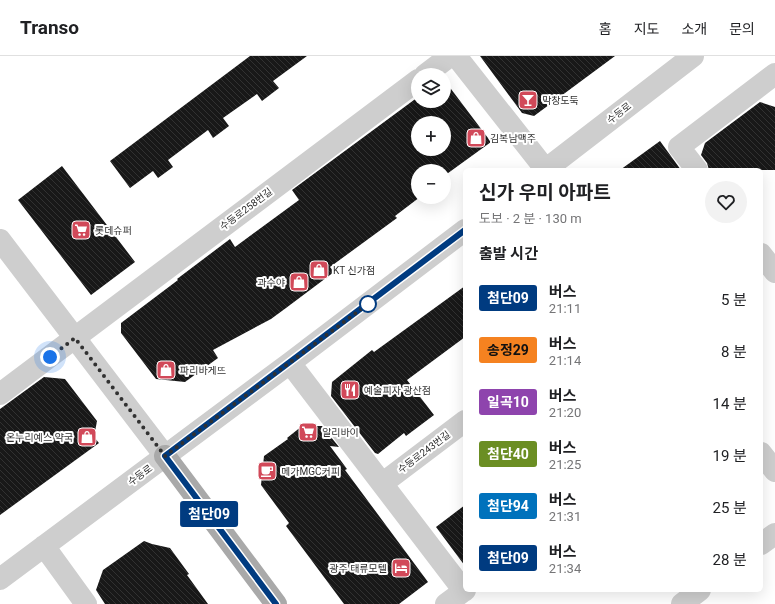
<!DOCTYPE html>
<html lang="ko">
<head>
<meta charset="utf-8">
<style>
  :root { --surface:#fff; --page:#f2f2f2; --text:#202124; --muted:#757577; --line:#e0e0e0 }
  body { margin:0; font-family:Roboto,"Noto Sans KR",sans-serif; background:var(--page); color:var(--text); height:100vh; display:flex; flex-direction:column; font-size:15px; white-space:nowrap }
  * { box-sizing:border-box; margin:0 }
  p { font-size:13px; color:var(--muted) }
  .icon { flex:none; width:22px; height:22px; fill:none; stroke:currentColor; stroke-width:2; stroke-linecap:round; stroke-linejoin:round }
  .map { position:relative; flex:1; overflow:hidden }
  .panel { position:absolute; left:463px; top:112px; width:300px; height:424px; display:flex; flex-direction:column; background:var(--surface); border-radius:6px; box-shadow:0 4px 16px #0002 }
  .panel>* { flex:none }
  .badge { padding:0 8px; border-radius:3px; font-size:14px; line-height:26px }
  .controls { position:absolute; left:411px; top:12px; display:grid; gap:8px }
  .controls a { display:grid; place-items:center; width:40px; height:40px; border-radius:50%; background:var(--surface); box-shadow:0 4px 16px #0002; font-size:20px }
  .you { position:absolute; width:20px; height:20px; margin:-10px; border:3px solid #fff; border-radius:50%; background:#1a73e8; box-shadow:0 0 0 6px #1a73e833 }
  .map>.badge { position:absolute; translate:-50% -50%; box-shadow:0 0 0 2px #fff }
  h2 { padding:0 16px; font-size:15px; line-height:36px }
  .round { display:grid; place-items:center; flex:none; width:42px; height:42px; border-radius:21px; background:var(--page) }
  .headline { display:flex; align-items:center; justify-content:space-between; height:68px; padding:0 16px }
  h1 { font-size:19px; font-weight:700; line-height:30px }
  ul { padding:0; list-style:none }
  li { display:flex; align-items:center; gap:12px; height:52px; padding:0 16px }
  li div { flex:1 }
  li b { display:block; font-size:15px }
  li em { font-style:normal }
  li .badge { min-width:44px; font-weight:700; text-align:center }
  header { display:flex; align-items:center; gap:24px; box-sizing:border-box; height:56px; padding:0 20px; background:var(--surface); border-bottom:1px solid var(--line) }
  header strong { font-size:19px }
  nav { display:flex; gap:22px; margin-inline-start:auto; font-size:14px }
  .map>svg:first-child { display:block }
</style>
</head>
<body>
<header>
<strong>Transo</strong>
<nav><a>홈</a><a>지도</a><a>소개</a><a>문의</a></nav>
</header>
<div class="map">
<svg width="775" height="548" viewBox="0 0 775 548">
  <defs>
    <pattern id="building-back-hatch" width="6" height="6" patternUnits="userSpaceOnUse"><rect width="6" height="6" fill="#181818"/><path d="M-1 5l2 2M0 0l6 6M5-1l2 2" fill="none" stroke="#313131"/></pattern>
  </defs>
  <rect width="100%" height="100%" fill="#fff"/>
  <!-- building -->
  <path fill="url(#building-back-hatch)" fill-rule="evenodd" d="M250,0H307L273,25L279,32L262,45L257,38L223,62L229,70L213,82L208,74L168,104L173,111L158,122L153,115L130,132L110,105Z
    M480,0H615L534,60L522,57Z
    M444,28L448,29L491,86L444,120V115H418V140L416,141H420L395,160L397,162L330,211L334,216L286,252L271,263L213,294L218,302L185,326L156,323L121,277V267L178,224L177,223L230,183L235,191L299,144L292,134L418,41V45H444ZM418,67H444V93H418Z
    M760,46L775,51V114H709L707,107L701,99L705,87Z
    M660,85L681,114H620Z
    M62,110L135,206L91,239L18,144Z
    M465,230V281L407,324L434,359L406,380L404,377L378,398L375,397L331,340L332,326L372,294L374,296Z
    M44,321L65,323L97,365L94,381L99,387L0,459V353Z
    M302,370H322L339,391L330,390L347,413L345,414L428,526L399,548H344L286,470L289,467L261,429L264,400L288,383L287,382Z
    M465,449V510L436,471Z
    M144,485L152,488L170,492L189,518L187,519L208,548H105L96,534L103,514Z"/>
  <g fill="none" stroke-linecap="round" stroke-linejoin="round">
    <!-- minor -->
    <path stroke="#cecece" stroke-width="22" d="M456,0L546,114
      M425,19L450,0
      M545,114L693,0
      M697,114L679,91L775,18
      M0,184L165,400
      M761,198L775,216
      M290,307L464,535
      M0,338L418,24
      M761,397L775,415
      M383,427L465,365
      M761,488L775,478
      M44,490L86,548
      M0,523L290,307L465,174
      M446,548L465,534
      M682,548L700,534"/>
    <!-- major -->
    <path stroke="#a9a9a9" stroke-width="22" d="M165,400L276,548"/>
  </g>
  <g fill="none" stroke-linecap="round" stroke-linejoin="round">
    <defs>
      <path id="line" d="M276,548L165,400L465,174"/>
    </defs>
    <!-- line casing -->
    <use href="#line" stroke="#fff" stroke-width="9"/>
    <!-- line -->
    <use href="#line" stroke="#003b80" stroke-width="6"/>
    <!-- walk -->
    <path stroke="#313131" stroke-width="4" stroke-dasharray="0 7.2" d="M50,301L75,282L165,400L368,248"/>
  </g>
  <!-- icons -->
  <defs>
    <symbol id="bar-square" viewBox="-11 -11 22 22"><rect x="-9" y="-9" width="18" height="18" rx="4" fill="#d14959" stroke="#fff"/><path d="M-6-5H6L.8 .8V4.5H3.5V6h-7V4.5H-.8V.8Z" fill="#fff"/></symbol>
    <symbol id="shop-square" viewBox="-11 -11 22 22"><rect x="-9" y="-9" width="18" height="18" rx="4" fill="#d14959" stroke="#fff"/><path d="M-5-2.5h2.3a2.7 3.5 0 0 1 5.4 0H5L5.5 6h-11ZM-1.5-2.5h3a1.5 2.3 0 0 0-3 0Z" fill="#fff"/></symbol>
    <symbol id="supermarket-square" viewBox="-11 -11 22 22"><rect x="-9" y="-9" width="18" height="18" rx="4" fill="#d14959" stroke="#fff"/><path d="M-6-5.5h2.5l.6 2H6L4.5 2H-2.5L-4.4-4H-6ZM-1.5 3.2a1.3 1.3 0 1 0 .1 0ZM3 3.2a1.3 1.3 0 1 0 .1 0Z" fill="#fff"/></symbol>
    <symbol id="restaurant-square" viewBox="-11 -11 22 22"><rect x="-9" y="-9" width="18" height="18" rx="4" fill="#d14959" stroke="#fff"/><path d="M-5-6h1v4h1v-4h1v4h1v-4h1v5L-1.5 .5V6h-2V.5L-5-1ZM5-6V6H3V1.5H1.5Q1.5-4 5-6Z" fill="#fff"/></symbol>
    <symbol id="cafe-square" viewBox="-11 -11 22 22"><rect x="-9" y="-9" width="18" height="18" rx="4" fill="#d14959" stroke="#fff"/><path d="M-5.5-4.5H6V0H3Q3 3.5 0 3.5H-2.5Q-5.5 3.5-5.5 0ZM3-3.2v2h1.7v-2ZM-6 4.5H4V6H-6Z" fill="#fff"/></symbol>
    <symbol id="hotel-square" viewBox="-11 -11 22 22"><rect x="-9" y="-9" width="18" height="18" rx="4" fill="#d14959" stroke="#fff"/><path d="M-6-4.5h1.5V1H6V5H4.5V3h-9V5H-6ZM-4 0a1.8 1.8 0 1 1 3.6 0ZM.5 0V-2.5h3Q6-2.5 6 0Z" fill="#fff"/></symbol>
  </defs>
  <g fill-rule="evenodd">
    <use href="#bar-square" x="517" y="33" width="22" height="22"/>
    <use href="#shop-square" x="465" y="71" width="22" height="22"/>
    <use href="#supermarket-square" x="70" y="163" width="22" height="22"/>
    <use href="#shop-square" x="308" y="203" width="22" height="22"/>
    <use href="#shop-square" x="288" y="215" width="22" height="22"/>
    <use href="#shop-square" x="155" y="303" width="22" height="22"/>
    <use href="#restaurant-square" x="339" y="323" width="22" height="22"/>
    <use href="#supermarket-square" x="297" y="365" width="22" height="22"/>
    <use href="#shop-square" x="76" y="370" width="22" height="22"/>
    <use href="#cafe-square" x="256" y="404" width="22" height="22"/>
    <use href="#hotel-square" x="390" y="501" width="22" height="22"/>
  </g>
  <!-- markers -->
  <circle fill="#fff" stroke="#003b80" stroke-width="2" cx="368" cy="248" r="8"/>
  <g text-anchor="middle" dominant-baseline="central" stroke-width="4" stroke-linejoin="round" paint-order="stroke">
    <!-- poi labels -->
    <g font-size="10" fill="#313131" stroke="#fff" text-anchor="start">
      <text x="542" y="44">막창도둑</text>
      <text x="490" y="82">김복남맥주</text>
      <text x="95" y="174">롯데슈퍼</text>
      <text x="333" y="214">KT 신가점</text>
      <text x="285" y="226" text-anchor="end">과수야</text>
      <text x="180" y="314">파리바게뜨</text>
      <text x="364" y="334">예술피자 광산점</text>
      <text x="322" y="376">알리바이</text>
      <text x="73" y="381" text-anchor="end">온누리예스 약국</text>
      <text x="281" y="415">메가MGC커피</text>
      <text x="387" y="512" text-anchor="end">광주 태류모텔</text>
    </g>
    <!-- street labels -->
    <g font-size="10" fill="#313131" stroke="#fff">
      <text transform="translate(619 57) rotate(-38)">수등로</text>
      <text transform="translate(246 153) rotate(-37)">수등로258번길</text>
      <text transform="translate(424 396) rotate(-37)">수등로243번길</text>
      <text transform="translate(140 419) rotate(-36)">수등로</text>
    </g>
  </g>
</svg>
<div class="controls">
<a><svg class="icon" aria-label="layers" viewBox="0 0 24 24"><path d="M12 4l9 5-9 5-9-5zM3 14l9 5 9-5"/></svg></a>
<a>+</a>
<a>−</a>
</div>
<div class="you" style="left:50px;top:301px"></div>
<b class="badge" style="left:209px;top:458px;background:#003b80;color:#fff">첨단09</b>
<section class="panel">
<div class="headline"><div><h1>신가 우미 아파트</h1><p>도보 · 2 분 · 130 m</p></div><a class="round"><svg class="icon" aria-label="heart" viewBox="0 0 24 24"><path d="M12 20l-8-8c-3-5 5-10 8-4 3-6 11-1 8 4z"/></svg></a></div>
<h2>출발 시간</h2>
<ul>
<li><span class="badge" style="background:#003b80;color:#fff">첨단09</span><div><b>버스</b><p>21:11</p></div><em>5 분</em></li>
<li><span class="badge" style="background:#f58220;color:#111">송정29</span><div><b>버스</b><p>21:14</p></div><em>8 분</em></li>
<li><span class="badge" style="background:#8e44ad;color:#fff">일곡10</span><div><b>버스</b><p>21:20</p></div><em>14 분</em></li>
<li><span class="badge" style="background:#6b8e23;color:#fff">첨단40</span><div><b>버스</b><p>21:25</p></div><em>19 분</em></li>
<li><span class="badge" style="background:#0072bc;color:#fff">첨단94</span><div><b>버스</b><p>21:31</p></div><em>25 분</em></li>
<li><span class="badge" style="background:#003b80;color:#fff">첨단09</span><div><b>버스</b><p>21:34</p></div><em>28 분</em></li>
</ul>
</section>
</div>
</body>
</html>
